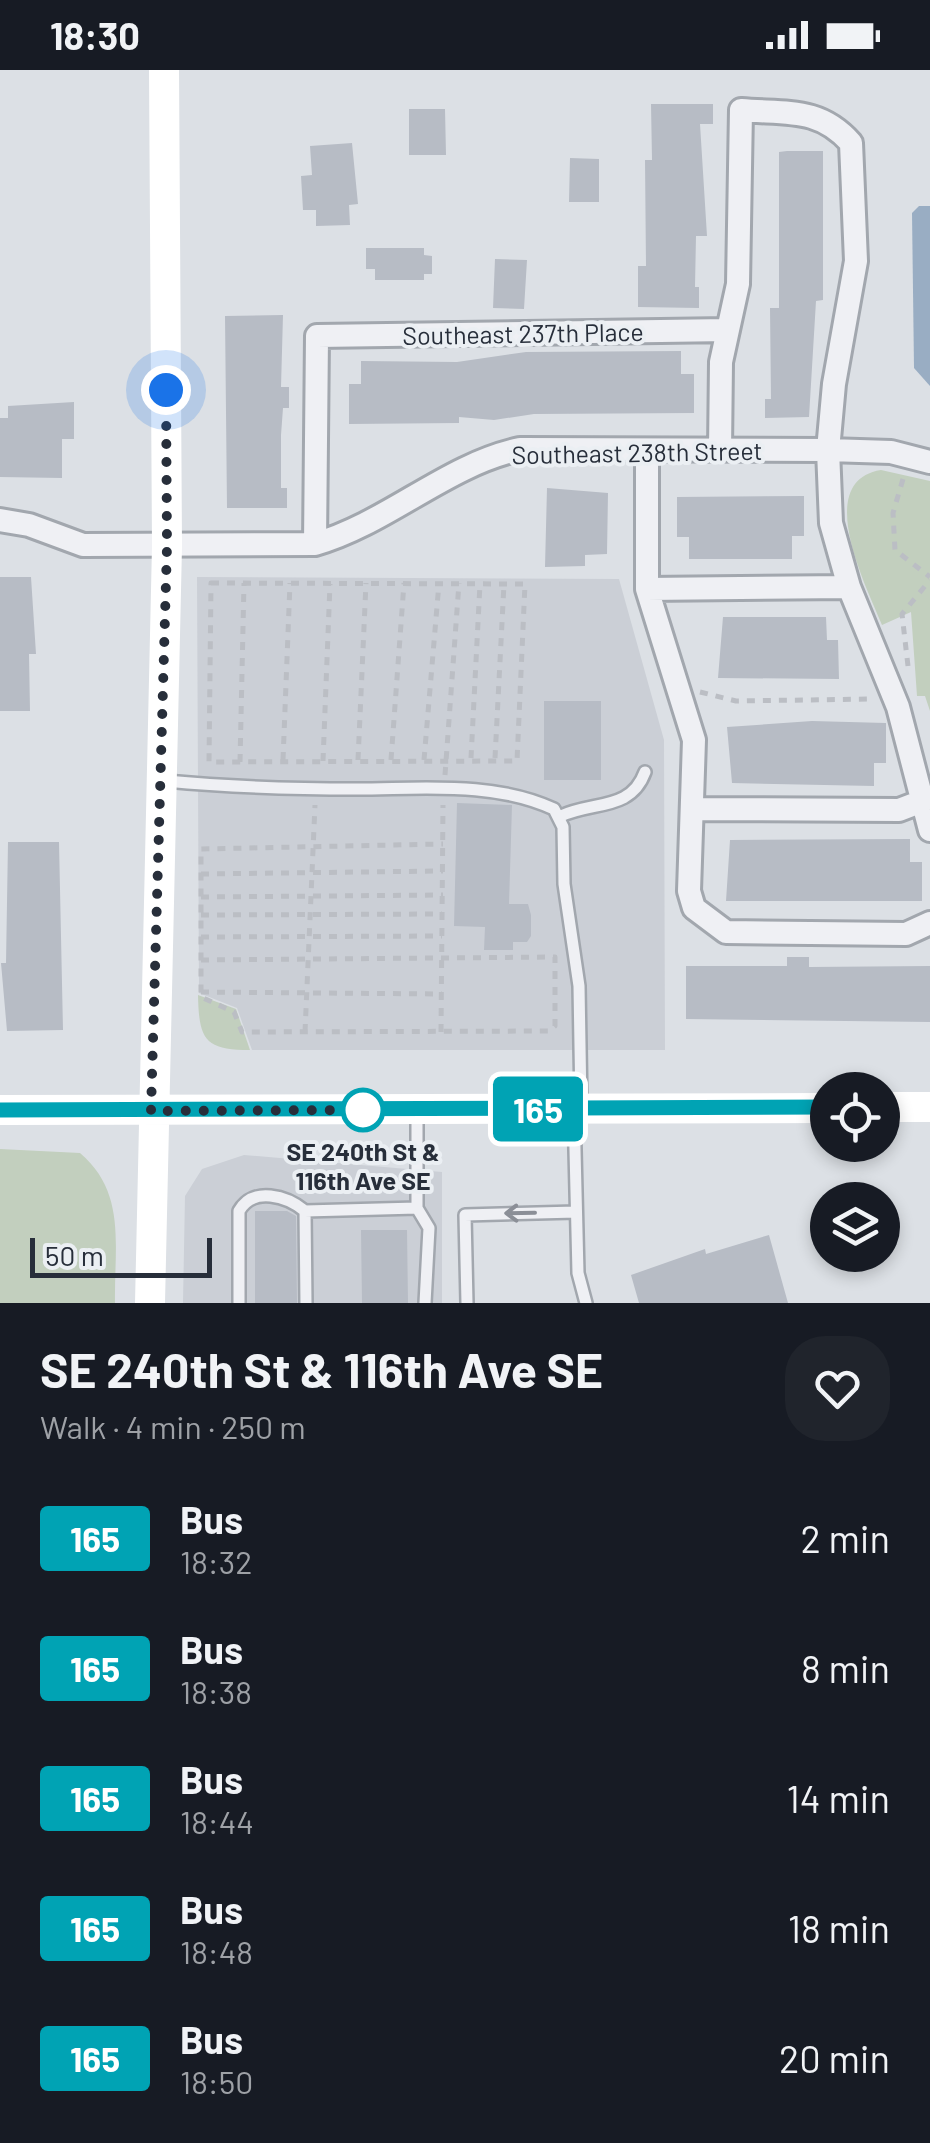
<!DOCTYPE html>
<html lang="en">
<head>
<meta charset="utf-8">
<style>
  :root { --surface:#171b24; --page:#20242c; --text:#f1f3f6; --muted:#9ea1a6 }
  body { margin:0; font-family:Barlow,sans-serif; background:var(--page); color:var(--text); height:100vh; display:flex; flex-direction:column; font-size:38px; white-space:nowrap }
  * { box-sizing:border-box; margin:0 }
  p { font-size:32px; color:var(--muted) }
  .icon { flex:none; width:55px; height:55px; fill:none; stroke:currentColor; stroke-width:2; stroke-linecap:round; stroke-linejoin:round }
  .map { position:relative; height:1233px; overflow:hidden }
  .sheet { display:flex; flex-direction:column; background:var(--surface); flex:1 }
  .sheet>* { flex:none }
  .badge { padding:0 20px; border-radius:8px; font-size:35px; line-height:65px }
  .controls { position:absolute; left:810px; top:1002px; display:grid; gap:20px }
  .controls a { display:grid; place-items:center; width:90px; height:90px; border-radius:50%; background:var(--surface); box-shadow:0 5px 15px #0003; font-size:50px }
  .scale { position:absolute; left:30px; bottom:25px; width:182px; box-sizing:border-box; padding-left:10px; border:5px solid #272e3a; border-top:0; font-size:28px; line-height:35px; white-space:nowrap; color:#272e3a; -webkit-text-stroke:8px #ebeff3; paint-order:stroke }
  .you { position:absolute; width:50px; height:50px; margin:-25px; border:8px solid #fff; border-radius:50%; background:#1a73e8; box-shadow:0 0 0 15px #1a73e833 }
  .map>.badge { position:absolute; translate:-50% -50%; box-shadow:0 0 0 5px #fff }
  .round { display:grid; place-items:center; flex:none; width:105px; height:105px; border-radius:40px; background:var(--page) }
  .head { display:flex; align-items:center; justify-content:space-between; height:170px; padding:0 40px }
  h1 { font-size:48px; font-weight:700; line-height:75px }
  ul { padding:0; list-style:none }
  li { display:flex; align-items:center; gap:30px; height:130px; padding:0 40px }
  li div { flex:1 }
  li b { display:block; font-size:38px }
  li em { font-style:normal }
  li .badge { min-width:110px; font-weight:700; text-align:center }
  .status { display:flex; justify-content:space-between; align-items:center; height:70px; padding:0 50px; background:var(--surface); direction:ltr }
  .status svg { height:28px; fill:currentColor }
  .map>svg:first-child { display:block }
</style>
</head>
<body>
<div class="status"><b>18:30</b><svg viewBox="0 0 49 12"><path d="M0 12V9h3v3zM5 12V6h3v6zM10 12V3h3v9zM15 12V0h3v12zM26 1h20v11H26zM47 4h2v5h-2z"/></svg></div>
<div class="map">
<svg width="930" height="1233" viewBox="0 0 930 1233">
  <rect width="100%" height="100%" fill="#dce0e5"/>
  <!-- built -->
  <path fill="#cbcfd6" d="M197,507L619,509L664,670L665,980H252L237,938L199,923Z
    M244,1085L442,1102V1233H183L185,1126L202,1099Z"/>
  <!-- green -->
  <path fill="#c2cfbe" d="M881,400L930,411V641L925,626H917L911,542L882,555C867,518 812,411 881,400Z
    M198,925L236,939L250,980C204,980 199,969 198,925Z
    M0,1079L80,1083C127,1123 114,1176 115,1233H0Z"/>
  <!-- water -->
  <path fill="#99adc3" d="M919,136H930V316L914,298L912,143Z"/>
  <!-- building -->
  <path fill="#b7bcc5" d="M651,34H713V54H700L707,166H696L695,217H699V238L638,237V196H646L645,90H652Z
    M409,39H445L446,85H409Z
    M352,73L358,134L349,135L350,155L316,156V140H303L301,106L312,105L310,76Z
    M787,81H823V230L816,231L809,347L765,348V329H771L770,238H779V82Z
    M570,88L599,89V132H569Z
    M366,178H424V185L432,186V204H424V210H375V199H366Z
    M495,189L527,190L524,239L493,238Z
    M283,245L281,317H289V338H283L281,365V418H287V438H227L225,246Z
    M681,281V304H694V343L534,344L494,350L459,347V353L349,354V314H361V291L457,292L526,282Z
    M74,332V369H62V408L0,407V348H8V336Z
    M547,418L608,423L607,484L585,485V496L545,497Z
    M804,426V466H792V489H689V467H677V427Z
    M0,507H31L36,584H29L30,641H0Z
    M723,547H826L827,570H838L839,609L718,608Z
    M544,631H601V710H544Z
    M812,651L886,653V693H874V716L732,713L727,657Z
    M457,733L512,735L509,834H528L531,845V866L527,872H513V880H484L485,857L454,856Z
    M910,769V792H922V831H726L730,770Z
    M8,772H59L63,960L7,961L1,893H6Z
    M787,887H809V897L930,896V952L686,949V896H787Z
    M255,1141H287L296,1146L297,1233H255Z
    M361,1160H407L408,1233H362Z
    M769,1165L788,1233H639L631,1205L705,1179L706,1184Z"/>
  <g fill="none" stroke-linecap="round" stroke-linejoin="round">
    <defs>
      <path id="service" d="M166,711C230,717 293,719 357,719C422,719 494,711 554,739L563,757L564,814L579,916L581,1035
        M561,746C593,731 631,741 645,702
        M574,1039L578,1203L586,1233
        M417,1138L429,1158L425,1233
        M239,1233V1141C253,1116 287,1126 305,1141
        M306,1233L305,1141L417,1138V1041
        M467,1233L465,1145L576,1142"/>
      <path id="minor" d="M647,380V519L694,670L689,821L694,838L726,862L906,864L930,853
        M720,380L721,292L738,214L741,40C787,44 819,37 851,73L856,191L834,314L828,380L831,453L849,517L898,637L930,760
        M0,450L29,455L83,475L315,474C388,453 446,395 520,379L828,380L891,382L930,392
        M315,474L317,266L728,260
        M647,519L849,517
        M692,739L899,740L925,730"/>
    </defs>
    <!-- service casing -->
    <use href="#service" stroke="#a2a7ae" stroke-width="16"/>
    <!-- minor casing -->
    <use href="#minor" stroke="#a2a7ae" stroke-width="28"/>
    <!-- path -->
    <path stroke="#bbbec4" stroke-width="5" stroke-dasharray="8 8" stroke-linecap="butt" d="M903,409L893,443L895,480L930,507
      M211,513L525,514L517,691L209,692Z
      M908,596L902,544L930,510
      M700,622L736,631L873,629
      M471,688L480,514
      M495,688L504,514
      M283,690L290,513
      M358,690L366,513
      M391,690L404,513
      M424,690L439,513
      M323,691L330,514
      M240,692L244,513
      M445,705L459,513
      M201,804L443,801
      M201,827L443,825
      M201,845L442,844
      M201,867L442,866
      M201,890L555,887V956L549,961L242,962L234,942L201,927V779L443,774
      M201,922L442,924
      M305,962L315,735
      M441,962L443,735"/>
    <!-- service -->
    <use href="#service" stroke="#eff0f4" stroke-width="11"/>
    <!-- minor -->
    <use href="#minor" stroke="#eff0f4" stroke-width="22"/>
    <!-- secondary -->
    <path stroke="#fff" stroke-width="30" d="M882,1037H930
      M0,1040L828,1038
      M150,1233L167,476L164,0"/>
  </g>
  <!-- one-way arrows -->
  <defs><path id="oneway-shaft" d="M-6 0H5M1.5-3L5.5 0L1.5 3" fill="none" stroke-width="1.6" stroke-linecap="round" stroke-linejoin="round" transform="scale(2.5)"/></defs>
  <use stroke="#8b8f97" href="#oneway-shaft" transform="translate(520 1143) rotate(179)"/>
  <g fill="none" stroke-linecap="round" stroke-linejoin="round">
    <defs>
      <path id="line" d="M0,1040L828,1037"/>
    </defs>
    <!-- line casing -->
    <use href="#line" stroke="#fff" stroke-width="22"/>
    <!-- line -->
    <use href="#line" stroke="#00a3b4" stroke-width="15"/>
    <!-- walk -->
    <path stroke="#272e3a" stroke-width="10" stroke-dasharray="0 18" d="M166,320L167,476L151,1041L363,1040"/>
  </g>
  <!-- markers -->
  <circle fill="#fff" stroke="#00a3b4" stroke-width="5" cx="363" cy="1040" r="20"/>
  <g text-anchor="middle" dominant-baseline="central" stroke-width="8" stroke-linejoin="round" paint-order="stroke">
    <!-- street labels -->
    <g font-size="25" fill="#272e3a" stroke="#ebeff3">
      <text transform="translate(523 263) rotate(-1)">Southeast 237th Place</text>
      <text transform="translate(637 382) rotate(-1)">Southeast 238th Street</text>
    </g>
    <!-- stop labels -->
    <g font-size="25" font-weight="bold" fill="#272e3a" stroke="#ebeff3">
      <text x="363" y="1081">SE 240th St &amp;<tspan x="363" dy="29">116th Ave SE</tspan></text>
    </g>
  </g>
</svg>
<div class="controls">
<a><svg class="icon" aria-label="locate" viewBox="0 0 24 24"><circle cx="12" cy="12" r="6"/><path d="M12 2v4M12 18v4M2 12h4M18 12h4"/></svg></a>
<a><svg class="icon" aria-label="layers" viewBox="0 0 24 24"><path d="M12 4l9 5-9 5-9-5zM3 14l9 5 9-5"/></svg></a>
</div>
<div class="scale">50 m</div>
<div class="you" style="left:166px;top:320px"></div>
<b class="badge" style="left:538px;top:1039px;background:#00a3b4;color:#fff">165</b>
</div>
<section class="sheet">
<div class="head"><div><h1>SE 240th St &amp; 116th Ave SE</h1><p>Walk · 4 min · 250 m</p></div><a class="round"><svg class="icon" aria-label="heart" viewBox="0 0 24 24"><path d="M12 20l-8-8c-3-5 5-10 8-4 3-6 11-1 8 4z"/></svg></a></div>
<ul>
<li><span class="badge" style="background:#00a3b4;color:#fff">165</span><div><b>Bus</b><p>18:32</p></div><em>2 min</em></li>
<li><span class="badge" style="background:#00a3b4;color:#fff">165</span><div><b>Bus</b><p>18:38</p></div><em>8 min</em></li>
<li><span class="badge" style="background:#00a3b4;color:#fff">165</span><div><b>Bus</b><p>18:44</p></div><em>14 min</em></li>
<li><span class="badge" style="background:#00a3b4;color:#fff">165</span><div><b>Bus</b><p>18:48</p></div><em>18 min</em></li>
<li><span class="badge" style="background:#00a3b4;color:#fff">165</span><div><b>Bus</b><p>18:50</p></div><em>20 min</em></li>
</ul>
</section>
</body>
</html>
